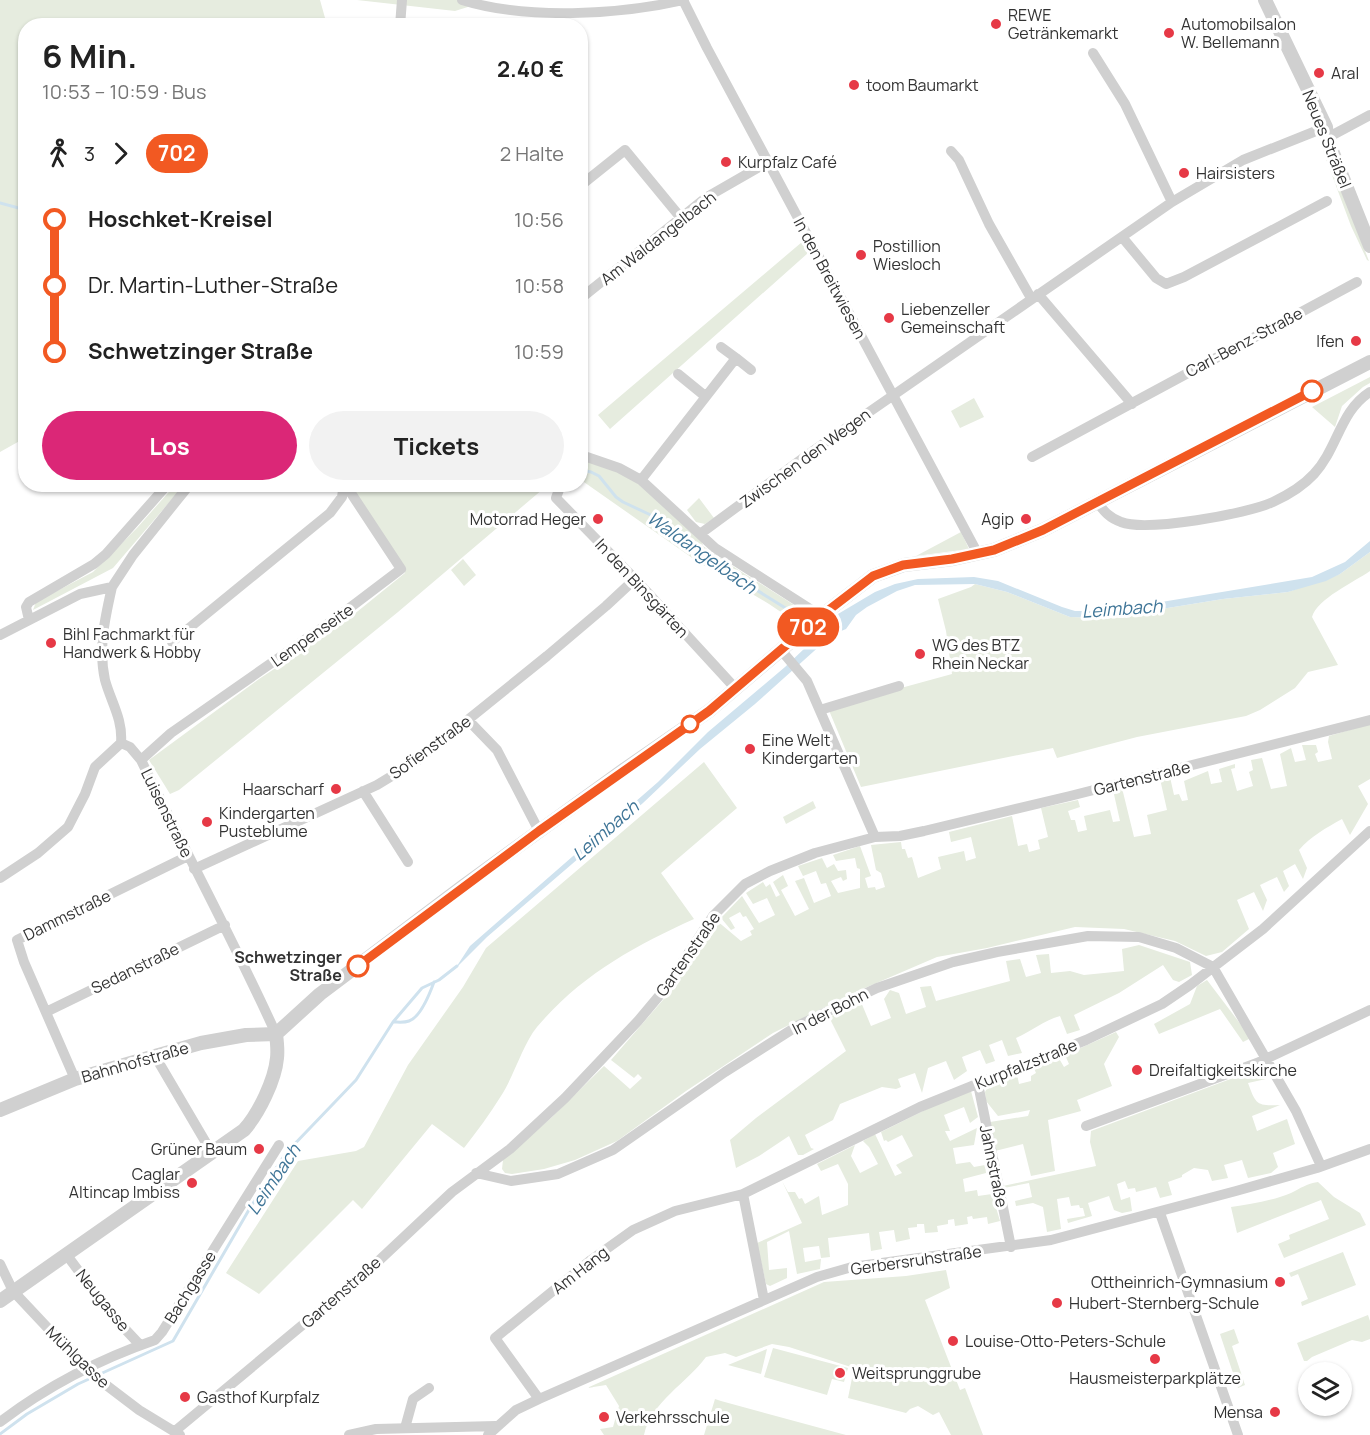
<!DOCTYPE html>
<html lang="de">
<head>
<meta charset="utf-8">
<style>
  :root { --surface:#fff; --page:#f2f2f2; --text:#222; --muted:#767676; --accent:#db2777 }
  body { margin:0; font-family:Manrope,sans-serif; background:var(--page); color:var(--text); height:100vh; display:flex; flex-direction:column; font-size:22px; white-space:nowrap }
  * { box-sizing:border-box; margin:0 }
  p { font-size:20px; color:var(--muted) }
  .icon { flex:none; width:33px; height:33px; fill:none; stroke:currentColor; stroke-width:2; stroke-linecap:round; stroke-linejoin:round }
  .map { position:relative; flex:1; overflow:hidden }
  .drawer { position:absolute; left:18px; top:18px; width:570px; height:474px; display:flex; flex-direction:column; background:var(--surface); border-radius:24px; box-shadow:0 2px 4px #0004 }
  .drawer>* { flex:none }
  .badge { padding:0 12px; border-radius:20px; font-size:21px; line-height:39px }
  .fabs { position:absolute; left:1298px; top:1362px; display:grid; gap:12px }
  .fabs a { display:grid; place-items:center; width:54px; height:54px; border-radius:50%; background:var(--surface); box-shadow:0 2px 4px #0004; font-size:30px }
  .map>.badge { position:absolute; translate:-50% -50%; box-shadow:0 0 0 3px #fff }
  .legs { display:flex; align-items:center; gap:9px; height:66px; padding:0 24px; font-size:20px }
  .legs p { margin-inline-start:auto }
  .overview { display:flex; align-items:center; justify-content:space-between; height:102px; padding:0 24px }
  h1 { font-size:33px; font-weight:700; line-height:45px }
  .primary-button { display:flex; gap:12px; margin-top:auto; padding:12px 24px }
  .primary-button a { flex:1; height:69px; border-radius:36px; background:var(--accent); color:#fff; font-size:24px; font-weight:700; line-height:69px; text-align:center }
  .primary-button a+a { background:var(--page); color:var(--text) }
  ul { padding:0 24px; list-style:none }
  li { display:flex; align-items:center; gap:21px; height:66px; font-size:22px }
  li i { display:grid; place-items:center; width:9px; height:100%; margin:0 8px; background:currentColor }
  li i::after { content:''; width:15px; height:15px; margin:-8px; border:4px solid; border-radius:50%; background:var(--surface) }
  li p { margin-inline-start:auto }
  li:first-child i { background:linear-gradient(#0000 50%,currentColor 0) }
  li:last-child i { background:linear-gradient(currentColor 50%,#0000 0) }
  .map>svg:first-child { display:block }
</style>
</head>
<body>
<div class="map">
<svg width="1370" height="1435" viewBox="0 0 1370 1435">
  <rect width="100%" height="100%" fill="#fff"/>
  <!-- green -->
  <path fill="#e6ecdf" d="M0,0H320L327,25L26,26L25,438L0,452Z
    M357,0H472L471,6L455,11Z
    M1325,150L1369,261L1367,260L1351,226L1323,151Z
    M802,242L808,253L610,429L598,415Z
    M1370,377V383L1363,387L1342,406L1335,427L1312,407Z
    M974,398L984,417L960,428L951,411Z
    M580,450L619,468L700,534L703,546C736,570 773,590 807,614L808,618L800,625L769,604L698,562L581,480Z
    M175,485H184L113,568L33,610L36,602L93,572L137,528Z
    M350,485H545L543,489L398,612L179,790L170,794L149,760L259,679L342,624L405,573Z
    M699,498L714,518L705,524L696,522L687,510Z
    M961,532L969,549L916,556Z
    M1370,552V571C1354,582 1317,599 1312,617L1338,665L1308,672L1295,688L1260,710L1246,716L1137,737L1057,758L1053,748L861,787L828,708L952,674L946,631L938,599L971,587L975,584L1007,592L1070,617L1106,618L1223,599L1288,592L1340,574Z
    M463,559L476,575L464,586L451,570Z
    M1370,724V779L1358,786L1368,804L1350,835L1342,819C1326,828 1311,836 1299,850L1307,868L1303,879L1295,864L1283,871L1289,886L1284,892L1277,877L1260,885L1267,900L1263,911L1254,892L1237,900L1249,929L1222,952L1206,956L1175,941L1124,929L1075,927L987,948L937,957L851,994L773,1033L686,1091L617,1141L575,1160L544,1169L512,1174L505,1173L502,1169L503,1160L552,1117L604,1066L630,1089L642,1078L638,1074L634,1078L611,1060L669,993L716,920L741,941L752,935L750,931L754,929L746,916L743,917L740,912L729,918L735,928L731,930L721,918L742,896L759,923L775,915L767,898L753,904L746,893L763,882L766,887L770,884L776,897L780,895L773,882L783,875L788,886L781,890L795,916L809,909L795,881L804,878L814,903L831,896L826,883L821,884L816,871L803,876L798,866L822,858L827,868L834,864L838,871L846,870L847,879L843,881L841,877L831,881L838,893L860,888V869L857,868L855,858L836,861L833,855L860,846L871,876L865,878L868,888L875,887L876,890L885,887L881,873L876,870L871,845L901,842L902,849H905L908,858L912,857L918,878L941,869L938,857L964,851L966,861L976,858L971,837L951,842L949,832L1012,816L1018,846L1027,844L1029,852L1040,849L1038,840L1048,837L1041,808L1078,800L1080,807L1068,811L1071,820H1075L1078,832L1087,830L1084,816L1110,810L1113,822L1120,821L1113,790L1122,788L1134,837L1151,834L1147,815L1167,810L1160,779L1170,777L1174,795L1179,794L1182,801L1188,800L1184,781L1208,771L1211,784L1222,782L1219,769L1235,764V768L1231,769L1237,791L1253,786L1249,772L1253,770L1251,760L1262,758L1271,789L1287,786L1280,754L1291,748L1295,762L1306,760L1302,745H1316L1318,752L1315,754L1318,762L1332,759L1328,742L1329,736Z
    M704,762L737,808L661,873L694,919C634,946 580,976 537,1027C523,1044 514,1076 501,1096C490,1114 477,1131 464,1148L432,1124L362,1209L353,1200L259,1294L226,1273L298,1161L356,1151L364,1147L408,1065L463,987L486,948Z
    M813,801L816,808L786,824L783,817Z
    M1139,945L1190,962L1192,975L1179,982L1173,980L1163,965L1119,993L1074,1015L1080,1030L1067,1034L1060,1016C1043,1021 1032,1031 1016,1038L1022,1053L1008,1056L1002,1040L989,1045L995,1061L986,1064L980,1050L962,1057L967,1071L954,1080L946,1061L928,1068L922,1093L915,1073L898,1079L901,1087L896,1089L882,1087L840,1104L833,1120L805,1135L811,1148L814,1149L803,1155H798L789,1136L759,1156L736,1168L730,1140L756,1118L846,1051L829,1017L861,1002L871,1026L891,1018L884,999L890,990L899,993L906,1014L926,1007L920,987L931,986L936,1001L1010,981L1006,961L1020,959L1026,977L1041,973L1036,955L1049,954L1051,973L1070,971L1084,975L1124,971L1122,949Z
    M1207,980L1251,1038L1243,1042L1220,1009L1159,1034L1154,1024L1190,1004L1197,986Z
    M1116,1032L1119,1037L1104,1064L1112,1086L1077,1100L1081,1111L1048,1120L1055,1171L1031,1176L1023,1144L995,1151L990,1122L1028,1116L1030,1110L998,1116L986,1101L985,1092L988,1086L1017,1074L1019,1084L1031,1081V1076L1036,1073L1033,1066L1057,1055L1064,1067L1069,1064L1065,1055Z
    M1260,1068L1266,1079L1248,1083C1256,1105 1257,1106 1280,1105L1252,1116L1257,1131L1287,1119L1295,1144L1273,1153L1278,1167L1271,1173L1248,1178L1242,1160L1224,1165L1228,1178L1212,1181L1208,1170L1194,1168L1182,1175V1177L1168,1182L1172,1195L1160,1198L1156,1187L1136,1192L1135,1188L1128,1189L1125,1181L1117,1184L1121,1200L1130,1197L1132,1211L1122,1213L1114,1210L1109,1196L1088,1203L1092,1216L1068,1223L1067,1219L1085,1216L1083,1208H1080L1079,1205L1071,1206L1069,1197L1057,1199L1061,1229L1047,1232L1043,1207L1033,1203L1016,1206L1015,1201L1032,1197L1029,1183L1004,1188L1003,1186L1096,1166L1090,1142L1091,1131Z
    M971,1091L978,1117L970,1123L964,1107L944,1115L950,1131H945L950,1141L977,1128L974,1145L953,1148L956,1164L970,1162L974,1167L985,1165L986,1173L963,1179L965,1192L977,1190L978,1196L992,1194L1000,1221L988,1224L987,1217L973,1219L972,1216L967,1217L968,1224L955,1226L954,1219L948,1220V1224L937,1226L938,1232L925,1233L924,1224H917V1227L908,1228L910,1239L896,1242L894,1230L879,1232L882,1249L871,1251L869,1233L828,1238L830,1257L821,1258L819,1246L803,1248L805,1262L821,1259L820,1269L797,1274L789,1231L767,1242L769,1270L787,1268V1278L770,1286L766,1284L757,1243L802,1223L782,1181L788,1192H795L799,1199L802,1198L805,1204L819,1196L822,1215L848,1205V1184L838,1164L821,1171L817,1164L855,1145L851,1156L860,1173L878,1164L869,1147L863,1141L875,1134L895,1176L902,1173L896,1165L913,1156L902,1135L888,1142L886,1140L884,1141L881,1132L933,1106Z
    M1318,1182L1334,1197L1360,1213L1366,1225L1284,1258L1278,1244L1290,1239L1289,1235L1329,1219L1321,1200L1237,1233L1231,1207C1250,1204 1272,1201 1291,1193C1301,1188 1306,1184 1318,1182Z
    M1343,1252L1356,1285L1302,1306L1301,1302L1308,1299L1298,1274L1291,1277L1289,1273Z
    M946,1270L950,1288L925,1300L960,1390L965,1388L983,1435H951L939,1412L933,1415L918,1406L910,1409L906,1413L848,1398L854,1368L789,1347L772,1344L736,1357L725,1353L706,1357C687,1383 651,1402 644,1435H604L600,1429L613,1427L619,1406L606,1385L587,1388L824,1282L906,1276Z
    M1368,1315L1370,1321V1339L1362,1342L1352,1340L1312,1357L1307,1361H1304L1297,1343Z
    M1234,1329L1239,1343L1232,1346L1245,1385L1238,1388L1220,1334Z
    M773,1348L848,1368L844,1382L832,1379L827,1395L764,1377Z
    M767,1349L761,1374L728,1365Z
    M715,1399L721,1401L846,1435H704Z"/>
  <!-- water -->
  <path fill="#cfe2ee" d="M1370,541V552L1340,574L1326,581L1288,592L1223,599L1106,618L1070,617L1007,592L975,584L915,585L897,591L867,607L856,615L846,629L834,634L823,643L755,704L700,749L643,803L487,937L455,969L470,946L658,782L708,732L785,667L805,648L815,636L816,631L838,614L875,592L895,584L918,579L974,577L998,581L1062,607L1075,611H1093L1131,607L1312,577L1345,562Z"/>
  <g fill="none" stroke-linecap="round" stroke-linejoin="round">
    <!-- stream -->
    <path stroke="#cfe2ee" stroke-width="3" d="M0,203L26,210
      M580,470L591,472L599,476L616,497L623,502L655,517L689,548L808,622
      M393,1022C398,1022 404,1023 409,1021C421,1017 430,993 434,982
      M0,1434L27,1414L78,1384L173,1341L250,1208L286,1153L356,1080L393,1022L422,988L439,980L457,966"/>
    <!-- minor -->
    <path stroke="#d0d0d0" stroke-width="10" d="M462,0C526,20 619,15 684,0
      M683,0L707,48L978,554
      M400,26L402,0
      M1093,53L1125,104L1172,202
      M1327,138L1370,115
      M951,151L959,160L989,224L1031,298
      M580,186L625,150L681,218
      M1122,237L1156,278L1166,284L1184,277L1327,201
      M1038,294L1132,404
      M580,299L707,197L768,162
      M721,347L736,358
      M678,374L705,396
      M587,457L619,468L641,480L715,548L821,616
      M1032,457L1357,282
      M641,480L736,358L751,370
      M561,484L556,498L635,579L736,689
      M1097,502C1104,511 1109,518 1121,522C1146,532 1247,514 1273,502C1288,495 1303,486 1314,474C1338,448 1340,411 1370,392
      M700,534L810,453L1172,202L1243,160L1326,127
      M112,587C105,618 98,648 105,680C111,702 123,719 121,743L130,747L141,760C185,851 234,941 276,1034
      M29,620L26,607L29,602L94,564L106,554L168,484
      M0,635L80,594L112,587L133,555L190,484
      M172,642L330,513L342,497L344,484
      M781,650L807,681L875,837
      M820,710L899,686
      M468,720L497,750L539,831
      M141,760L171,733L339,616L401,569L345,484
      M363,791L408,862
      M194,869L377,785L418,760L547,656L606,606L635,579
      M0,878L38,853L68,827L85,794L95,767L121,743
      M46,1012L225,925
      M155,1056L212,1153
      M75,1079L24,962L17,940L188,856
      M978,1084L1011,1247
      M1086,1126L1257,1063L1370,1010
      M476,1173L511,1181L558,1174L613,1150L725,1072L799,1025L877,988L953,962L997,952L1088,936L1139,937L1176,948L1213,967L1296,1111L1321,1166
      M1160,1213L1238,1435
      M66,1254L110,1313L140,1345
      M0,1264L13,1291L89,1372L139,1410L180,1435
      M764,1300L743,1194L920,1107L1086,1040L1162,1004L1190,985L1263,929L1370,831
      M539,1399L495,1338L591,1260L633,1230L675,1211L743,1194
      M0,1422C46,1387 100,1359 155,1340L162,1332L279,1145
      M405,1428L413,1399L429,1388
      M175,1431L370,1269L452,1192L510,1149L565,1098L638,1021L664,990L713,916L745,884L770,871L815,853L875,837L900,836L924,831L1070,796L1370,720
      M349,1435L376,1429L496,1426
      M488,1435L516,1410L539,1399L817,1277L852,1267L1051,1240L1236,1191L1317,1168L1370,1149"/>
    <!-- tertiary -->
    <path stroke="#d0d0d0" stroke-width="14" d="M1265,0L1326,127L1327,138L1370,246
      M276,1034L320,994L462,887L625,769L709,711L821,616L873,576L904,565L953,559L994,550L1043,530L1370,362
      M0,1110L75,1079L155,1056L201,1043L246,1035L276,1034
      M0,1301L244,1130C259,1113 275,1080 277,1058C278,1050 277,1042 276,1034"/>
  </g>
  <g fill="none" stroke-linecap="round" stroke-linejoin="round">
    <defs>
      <path id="line-1" d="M358,966L539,831L709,711L817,619L873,576L903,565L952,559L994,550L1043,530L1312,391"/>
    </defs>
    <!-- line-1 casing -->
    <use href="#line-1" stroke="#fff" stroke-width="14"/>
    <!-- line-1 -->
    <use href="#line-1" stroke="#f25922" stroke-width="9"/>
  </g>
  <!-- markers -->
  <g fill="#e63946" stroke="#fff" stroke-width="2">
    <circle cx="996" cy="24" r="6"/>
    <circle cx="1169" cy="33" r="6"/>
    <circle cx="1319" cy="73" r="6"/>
    <circle cx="854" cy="85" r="6"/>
    <circle cx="726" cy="162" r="6"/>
    <circle cx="1184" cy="173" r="6"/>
    <circle cx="861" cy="255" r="6"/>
    <circle cx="889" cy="318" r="6"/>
    <circle cx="1356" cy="341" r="6"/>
    <circle cx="598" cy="519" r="6"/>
    <circle cx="1026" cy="519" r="6"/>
    <circle cx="51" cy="643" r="6"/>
    <circle cx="920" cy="654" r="6"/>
    <circle cx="750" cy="749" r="6"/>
    <circle cx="336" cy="789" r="6"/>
    <circle cx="207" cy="822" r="6"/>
    <circle cx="1137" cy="1070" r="6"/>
    <circle cx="259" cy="1149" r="6"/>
    <circle cx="192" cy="1183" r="6"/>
    <circle cx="1280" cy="1282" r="6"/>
    <circle cx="1057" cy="1303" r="6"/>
    <circle cx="953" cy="1341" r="6"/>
    <circle cx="1155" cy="1359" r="6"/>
    <circle cx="840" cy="1373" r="6"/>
    <circle cx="185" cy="1397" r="6"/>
    <circle cx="1275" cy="1412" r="6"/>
    <circle cx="604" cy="1417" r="6"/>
  </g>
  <g fill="#fff" stroke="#f25922" stroke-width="3">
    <circle cx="1312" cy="391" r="10"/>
    <circle cx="690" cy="724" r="8"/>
    <circle cx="358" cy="966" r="10"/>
  </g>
  <g text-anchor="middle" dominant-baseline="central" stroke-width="6" stroke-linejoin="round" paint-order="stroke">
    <!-- poi labels -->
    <g font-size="16" fill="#333" stroke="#fff" text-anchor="start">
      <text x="1008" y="15">REWE<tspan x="1008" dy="18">Getränkemarkt</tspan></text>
      <text x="1181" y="24">Automobilsalon<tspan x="1181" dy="18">W. Bellemann</tspan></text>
      <text x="1331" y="73">Aral</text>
      <text x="866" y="85">toom Baumarkt</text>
      <text x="738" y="162">Kurpfalz Café</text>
      <text x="1196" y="173">Hairsisters</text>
      <text x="873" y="246">Postillion<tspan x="873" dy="18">Wiesloch</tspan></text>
      <text x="901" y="309">Liebenzeller<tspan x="901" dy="18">Gemeinschaft</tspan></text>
      <text x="1344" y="341" text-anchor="end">Ifen</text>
      <text x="586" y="519" text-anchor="end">Motorrad Heger</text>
      <text x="1014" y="519" text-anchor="end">Agip</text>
      <text x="63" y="634">Bihl Fachmarkt für<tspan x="63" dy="18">Handwerk &amp; Hobby</tspan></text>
      <text x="932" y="645">WG des BTZ<tspan x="932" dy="18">Rhein Neckar</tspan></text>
      <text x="762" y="740">Eine Welt<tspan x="762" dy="18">Kindergarten</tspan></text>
      <text x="324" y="789" text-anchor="end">Haarscharf</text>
      <text x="219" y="813">Kindergarten<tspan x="219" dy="18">Pusteblume</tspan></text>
      <text x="1149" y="1070">Dreifaltigkeitskirche</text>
      <text x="247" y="1149" text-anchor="end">Grüner Baum</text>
      <text x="180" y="1174" text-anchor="end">Caglar<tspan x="180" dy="18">Altincap Imbiss</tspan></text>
      <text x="1268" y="1282" text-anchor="end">Ottheinrich-Gymnasium</text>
      <text x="1069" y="1303">Hubert-Sternberg-Schule</text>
      <text x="965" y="1341">Louise-Otto-Peters-Schule</text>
      <text x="852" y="1373">Weitsprunggrube</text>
      <text x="1155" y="1378" text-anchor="middle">Hausmeisterparkplätze</text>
      <text x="197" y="1397">Gasthof Kurpfalz</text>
      <text x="1263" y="1412" text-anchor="end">Mensa</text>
      <text x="616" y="1417">Verkehrsschule</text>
    </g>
    <!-- street labels -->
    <g font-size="16" fill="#333" stroke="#fff">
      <text transform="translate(1327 139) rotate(68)">Neues Sträßel</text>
      <text transform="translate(658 238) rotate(-38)">Am Waldangelbach</text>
      <text transform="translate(830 278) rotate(62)">In den Breitwiesen</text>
      <text transform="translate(1244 342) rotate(-28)">Carl-Benz-Straße</text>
      <text transform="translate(805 458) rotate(-36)">Zwischen den Wegen</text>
      <text transform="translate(642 588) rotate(47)">In den Binsgärten</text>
      <text transform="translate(312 635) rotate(-35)">Lempenseite</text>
      <text transform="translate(430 747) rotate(-36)">Sofienstraße</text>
      <text transform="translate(1142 778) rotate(-14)">Gartenstraße</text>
      <text transform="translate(167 813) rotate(64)">Luisenstraße</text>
      <text transform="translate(67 915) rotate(-26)">Dammstraße</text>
      <text transform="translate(688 954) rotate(-55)">Gartenstraße</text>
      <text transform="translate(135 968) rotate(-26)">Sedanstraße</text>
      <text transform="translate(830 1011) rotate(-27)">In der Bohn</text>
      <text transform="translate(135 1062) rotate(-16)">Bahnhofstraße</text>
      <text transform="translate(1026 1064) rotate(-22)">Kurpfalzstraße</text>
      <text transform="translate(994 1166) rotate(78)">Jahnstraße</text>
      <text transform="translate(916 1260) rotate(-8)">Gerbersruhstraße</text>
      <text transform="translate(580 1270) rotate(-38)">Am Hang</text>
      <text transform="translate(190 1287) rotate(-58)">Bachgasse</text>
      <text transform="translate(341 1292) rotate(-41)">Gartenstraße</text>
      <text transform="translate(103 1300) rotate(51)">Neugasse</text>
      <text transform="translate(78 1357) rotate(44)">Mühlgasse</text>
    </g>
    <!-- stop labels -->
    <g font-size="16" font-weight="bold" fill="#333" stroke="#fff" text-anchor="end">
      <text x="342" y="957">Schwetzinger<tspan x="342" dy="18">Straße</tspan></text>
    </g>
    <!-- water labels -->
    <g font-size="18" font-style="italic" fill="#3f7597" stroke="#fff">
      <text transform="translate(702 552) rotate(35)">Waldangelbach</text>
      <text transform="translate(1122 608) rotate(-4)">Leimbach</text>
      <text transform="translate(605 830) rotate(-41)">Leimbach</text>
      <text transform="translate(273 1179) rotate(-56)">Leimbach</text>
    </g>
  </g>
</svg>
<div class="fabs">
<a><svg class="icon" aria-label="layers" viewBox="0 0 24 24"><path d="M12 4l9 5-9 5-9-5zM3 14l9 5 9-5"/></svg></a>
</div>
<b class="badge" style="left:808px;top:627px;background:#f25922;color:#fff">702</b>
<section class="drawer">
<div class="overview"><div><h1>6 Min.</h1><p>10:53 – 10:59 · Bus</p></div><b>2.40 €</b></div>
<div class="legs"><svg class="icon" aria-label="walk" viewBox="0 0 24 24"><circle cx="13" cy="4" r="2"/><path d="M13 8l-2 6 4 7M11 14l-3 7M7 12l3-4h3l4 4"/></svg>3<svg class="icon" aria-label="forward" viewBox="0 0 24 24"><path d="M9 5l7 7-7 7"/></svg><b class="badge" style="background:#f25922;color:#fff">702</b><p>2 Halte</p></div>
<ul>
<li><i style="color:#f25922"></i><b>Hoschket-Kreisel</b><p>10:56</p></li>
<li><i style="color:#f25922"></i><span>Dr. Martin-Luther-Straße</span><p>10:58</p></li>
<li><i style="color:#f25922"></i><b>Schwetzinger Straße</b><p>10:59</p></li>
</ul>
<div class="primary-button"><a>Los</a><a>Tickets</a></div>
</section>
</div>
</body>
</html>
